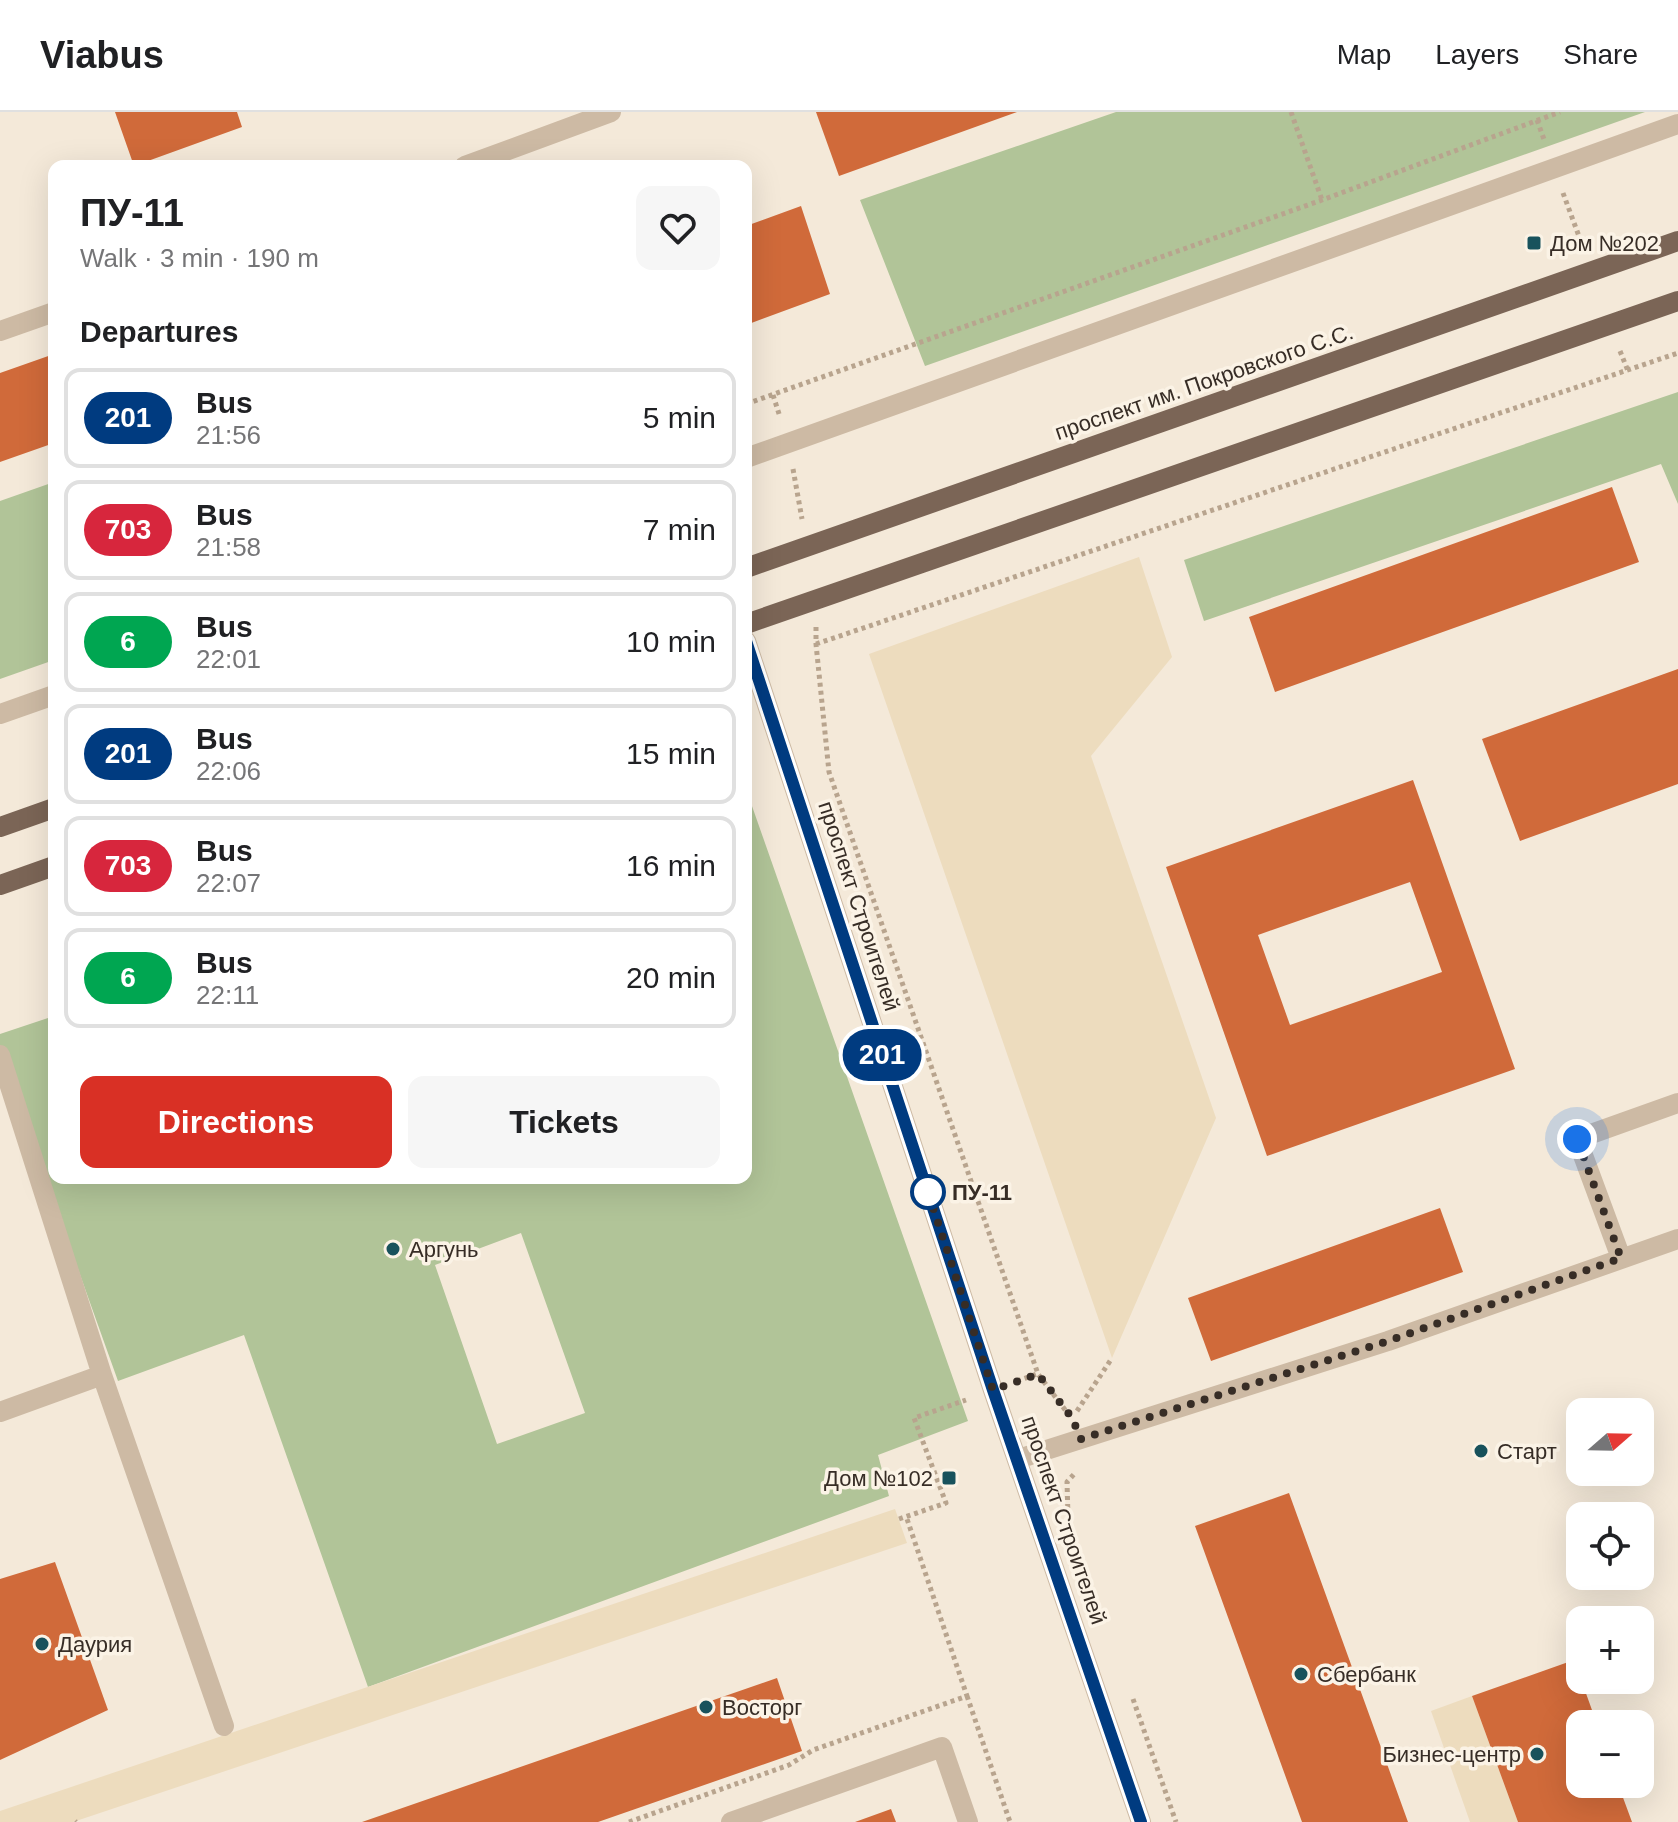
<!DOCTYPE html>
<html lang="en">
<head>
<meta charset="utf-8">
<style>
  :root { --surface:#fff; --page:#f6f6f6; --text:#202124; --muted:#757577; --line:#e0e0e0; --accent:#d93025 }
  body { margin:0; font-family:Helvetica,sans-serif; background:var(--page); color:var(--text); height:100vh; display:flex; flex-direction:column; font-size:30px; white-space:nowrap }
  * { box-sizing:border-box; margin:0 }
  p { font-size:26px; color:var(--muted) }
  .icon { flex:none; width:44px; height:44px; fill:none; stroke:currentColor; stroke-width:2; stroke-linecap:round; stroke-linejoin:round }
  .map { position:relative; flex:1; overflow:hidden }
  .side { position:absolute; left:48px; top:48px; width:704px; height:1024px; display:flex; flex-direction:column; background:var(--surface); border-radius:16px; box-shadow:0 8px 32px #0002 }
  .side>* { flex:none }
  .badge { padding:0 16px; border-radius:26px; font-size:28px; line-height:52px }
  .needle { width:52px; rotate:70deg }
  .controls { position:absolute; left:1566px; top:1286px; display:grid; gap:16px }
  .controls a { display:grid; place-items:center; width:88px; height:88px; border-radius:16px; background:var(--surface); box-shadow:0 8px 32px #0002; font-size:40px }
  .you { position:absolute; width:40px; height:40px; margin:-20px; border:6px solid #fff; border-radius:50%; background:#1a73e8; box-shadow:0 0 0 12px #1a73e833 }
  .map>.badge { position:absolute; translate:-50% -50%; box-shadow:0 0 0 4px #fff }
  h2 { padding:0 32px; font-size:30px; line-height:72px }
  .round { display:grid; place-items:center; flex:none; width:84px; height:84px; border-radius:16px; background:var(--page) }
  .headline { display:flex; align-items:center; justify-content:space-between; height:136px; padding:0 32px }
  h1 { font-size:38px; font-weight:600; line-height:60px }
  .cta { display:flex; gap:16px; margin-top:auto; padding:16px 32px }
  .cta a { flex:1; height:92px; border-radius:16px; background:var(--accent); color:#fff; font-size:32px; font-weight:600; line-height:92px; text-align:center }
  .cta a+a { background:var(--page); color:var(--text) }
  ul { padding:0; list-style:none }
  li { display:flex; align-items:center; gap:24px; height:100px; margin:0 16px 12px; padding:0 16px; border:4px solid var(--line); border-radius:16px }
  li div { flex:1 }
  li b { display:block; font-size:30px }
  li em { font-style:normal }
  li .badge { min-width:88px; font-weight:700; text-align:center }
  header { display:flex; align-items:center; gap:48px; box-sizing:border-box; height:112px; padding:0 40px; background:var(--surface); border-bottom:2px solid var(--line) }
  header strong { font-size:38px }
  nav { display:flex; gap:44px; margin-inline-start:auto; font-size:28px }
  .map>svg:first-child { display:block }
</style>
</head>
<body>
<header>
<strong>Viabus</strong>
<nav><a>Map</a><a>Layers</a><a>Share</a></nav>
</header>
<div class="map">
<svg width="1678" height="1710" viewBox="0 0 1678 1710">
  <rect width="100%" height="100%" fill="#f4e9d9"/>
  <!-- green -->
  <path fill="#b1c498" fill-rule="evenodd" d="M1116,0H1645L925,254L860,88Z
    M1678,280V392L1661,352L1204,509L1184,448Z
    M54,370V548L0,567V389Z
    M746,677L968,1309L878,1343L889,1384L368,1575L244,1223L118,1269L0,939V922L54,904V1066H746ZM521,1121L585,1301L497,1332L435,1153Z"/>
  <!-- plaza -->
  <path fill="#eddcbe" d="M1139,445L1172,545L1091,644L1216,1006L1112,1246L869,542Z
    M895,1397L907,1431L73,1710H0V1699Z
    M1472,1584L1518,1710H1470L1431,1599Z"/>
  <!-- building -->
  <path fill="#d06a3a" fill-rule="evenodd" d="M115,0H237L242,15L134,54Z
    M816,0H1017L839,64Z
    M801,94L830,182L746,213V133L750,132L746,114Z
    M54,242V331L0,350V261Z
    M1612,375L1639,450L1275,580L1249,505Z
    M1678,557V672L1520,729L1482,627Z
    M1413,668L1515,957L1267,1044L1166,755ZM1410,770L1442,860L1290,913L1258,823Z
    M1440,1096L1463,1160L1211,1249L1188,1186Z
    M1289,1381L1408,1710H1302L1195,1414Z
    M55,1450L108,1598L0,1648V1467Z
    M1574,1548L1597,1612H1580V1672H1618L1632,1710H1518L1472,1584Z
    M777,1566L802,1639L598,1710H362Z
    M891,1697L896,1710H855Z"/>
  <g fill="none" stroke-linecap="round" stroke-linejoin="round">
    <!-- path -->
    <path stroke="#b8a48e" stroke-width="5" stroke-dasharray="4 4" stroke-linecap="butt" d="M1291,0L1322,88
      M1537,8L1545,30
      M1563,81L1583,135
      M1620,239L1628,259
      M773,283L780,305
      M746,292L1322,88L1560,0
      M793,357L802,407
      M816,515V532L829,660L1038,1262L1069,1303
      M816,532L1678,241
      M1017,1269L1037,1262
      M1077,1299L1112,1246
      M1068,1404L1067,1370L1075,1361
      M899,1407L946,1391L914,1306L966,1288
      M967,1584L1010,1710
      M1133,1587L1176,1710
      M75,1709L76,1710
      M629,1710L789,1653L813,1638L967,1584L906,1404"/>
    <!-- minor -->
    <path stroke="#cdbaa4" stroke-width="20" d="M465,54L611,0
      M0,219L54,200
      M746,346L1678,12
      M746,529L993,1278L1141,1710
      M0,602L54,583
      M0,943L102,1263L224,1614
      M1621,1146L1577,1027L1678,991
      M0,1300L102,1263
      M1018,1347L1388,1229L1678,1127
      M731,1710L942,1635L968,1710"/>
    <!-- major -->
    <path stroke="#7b6556" stroke-width="20" d="M746,456L1678,129
      M746,512L1678,189
      M0,715L54,696
      M0,773L54,754"/>
  </g>
  <g fill="none" stroke-linecap="round" stroke-linejoin="round">
    <defs>
      <path id="line" d="M746,529L993,1278L1141,1710"/>
    </defs>
    <!-- line casing -->
    <use href="#line" stroke="#fff" stroke-width="18"/>
    <!-- line -->
    <use href="#line" stroke="#003b80" stroke-width="12"/>
    <!-- walk -->
    <path stroke="#372d26" stroke-width="8" stroke-dasharray="0 14.4" d="M928,1080L924,1068L993,1278L1038,1262L1072,1306L1081,1327L1388,1229L1621,1146L1577,1027"/>
  </g>
  <!-- markers -->
  <g fill="#18525c" stroke="#fbf3e6" stroke-width="3">
    <rect x="1526" y="123" width="16" height="16" rx="4"/>
    <circle cx="393" cy="1137" r="8"/>
    <circle cx="1481" cy="1339" r="8"/>
    <rect x="941" y="1358" width="16" height="16" rx="4"/>
    <circle cx="42" cy="1532" r="8"/>
    <circle cx="1301" cy="1562" r="8"/>
    <circle cx="706" cy="1595" r="8"/>
    <circle cx="1537" cy="1642" r="8"/>
  </g>
  <circle fill="#fff" stroke="#003b80" stroke-width="4" cx="928" cy="1080" r="16"/>
  <g text-anchor="middle" dominant-baseline="central" stroke-width="7" stroke-linejoin="round" paint-order="stroke">
    <!-- poi labels -->
    <g font-size="22" fill="#372d26" stroke="#fbf3e6" text-anchor="start">
      <text x="1550" y="131">Дом №202</text>
      <text x="409" y="1137">Аргунь</text>
      <text x="1497" y="1339">Старт</text>
      <text x="933" y="1366" text-anchor="end">Дом №102</text>
      <text x="58" y="1532">Даурия</text>
      <text x="1317" y="1562">Сбербанк</text>
      <text x="722" y="1595">Восторг</text>
      <text x="1521" y="1642" text-anchor="end">Бизнес-центр</text>
    </g>
    <!-- street labels -->
    <g font-size="22" fill="#372d26" stroke="#fbf3e6">
      <text transform="translate(1204 270) rotate(-19)">проспект им. Покровского С.С.</text>
      <text transform="translate(859 794) rotate(72)">проспект Строителей</text>
      <text transform="translate(1064 1408) rotate(71)">проспект Строителей</text>
    </g>
    <!-- stop labels -->
    <g font-size="22" font-weight="bold" fill="#372d26" stroke="#fbf3e6" text-anchor="start">
      <text x="952" y="1080">ПУ-11</text>
    </g>
  </g>
</svg>
<div class="controls">
<a><svg class="needle" viewBox="-14 -14 28 28"><path d="M0-13l5 13h-10z" fill="#e53935"/><path d="M0 13l5-13h-10z" fill="#757577"/></svg></a>
<a><svg class="icon" aria-label="locate" viewBox="0 0 24 24"><circle cx="12" cy="12" r="6"/><path d="M12 2v4M12 18v4M2 12h4M18 12h4"/></svg></a>
<a>+</a>
<a>−</a>
</div>
<div class="you" style="left:1577px;top:1027px"></div>
<b class="badge" style="left:882px;top:943px;background:#003b80;color:#fff">201</b>
<section class="side">
<div class="headline"><div><h1>ПУ-11</h1><p>Walk · 3 min · 190 m</p></div><a class="round"><svg class="icon" aria-label="heart" viewBox="0 0 24 24"><path d="M12 20l-8-8c-3-5 5-10 8-4 3-6 11-1 8 4z"/></svg></a></div>
<h2>Departures</h2>
<ul>
<li><span class="badge" style="background:#003b80;color:#fff">201</span><div><b>Bus</b><p>21:56</p></div><em>5 min</em></li>
<li><span class="badge" style="background:#d7263d;color:#fff">703</span><div><b>Bus</b><p>21:58</p></div><em>7 min</em></li>
<li><span class="badge" style="background:#00a651;color:#fff">6</span><div><b>Bus</b><p>22:01</p></div><em>10 min</em></li>
<li><span class="badge" style="background:#003b80;color:#fff">201</span><div><b>Bus</b><p>22:06</p></div><em>15 min</em></li>
<li><span class="badge" style="background:#d7263d;color:#fff">703</span><div><b>Bus</b><p>22:07</p></div><em>16 min</em></li>
<li><span class="badge" style="background:#00a651;color:#fff">6</span><div><b>Bus</b><p>22:11</p></div><em>20 min</em></li>
</ul>
<div class="cta"><a>Directions</a><a>Tickets</a></div>
</section>
</div>
</body>
</html>
